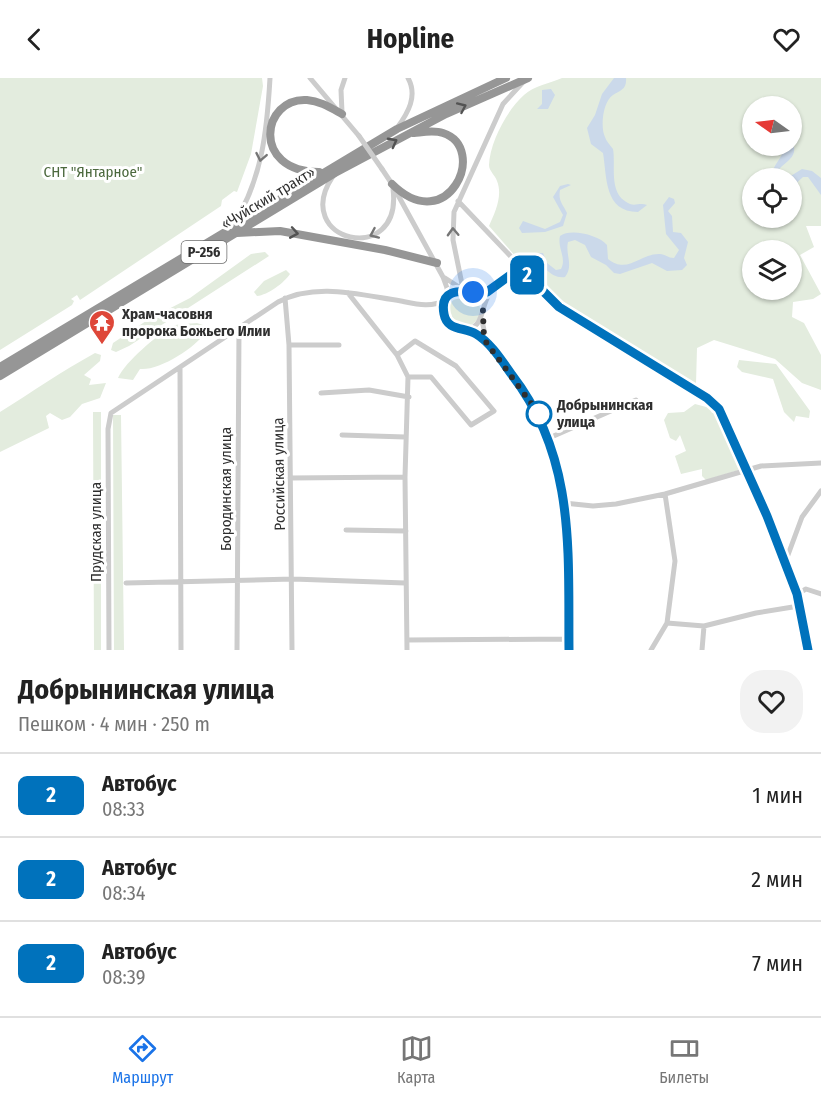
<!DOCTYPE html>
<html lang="ru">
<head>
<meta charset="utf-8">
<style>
  :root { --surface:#fff; --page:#f2f2f2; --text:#222; --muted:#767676; --line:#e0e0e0; --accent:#1a73e8 }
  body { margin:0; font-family:"Fira Sans Condensed",sans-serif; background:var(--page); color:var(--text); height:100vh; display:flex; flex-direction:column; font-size:22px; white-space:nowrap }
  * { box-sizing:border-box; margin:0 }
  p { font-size:20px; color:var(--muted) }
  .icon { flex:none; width:33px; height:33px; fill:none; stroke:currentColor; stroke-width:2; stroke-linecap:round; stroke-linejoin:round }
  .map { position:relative; height:572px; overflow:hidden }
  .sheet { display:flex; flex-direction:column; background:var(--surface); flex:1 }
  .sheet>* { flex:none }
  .badge { padding:0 12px; border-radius:9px; font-size:21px; line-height:39px }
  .needle { width:39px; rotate:284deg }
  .fabs { position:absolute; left:742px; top:18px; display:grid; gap:12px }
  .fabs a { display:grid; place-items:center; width:60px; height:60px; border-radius:50%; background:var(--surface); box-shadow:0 2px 4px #0004; font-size:30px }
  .you { position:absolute; width:30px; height:30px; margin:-15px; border:4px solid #fff; border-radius:50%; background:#1a73e8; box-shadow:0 0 0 9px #1a73e833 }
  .map>.badge { position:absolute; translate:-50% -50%; box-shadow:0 0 0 3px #fff }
  .round { display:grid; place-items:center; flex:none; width:63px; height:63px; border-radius:24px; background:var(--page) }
  .head { display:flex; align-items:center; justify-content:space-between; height:102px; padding:0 18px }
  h1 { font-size:28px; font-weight:700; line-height:45px }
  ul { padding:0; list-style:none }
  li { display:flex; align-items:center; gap:18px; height:84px; padding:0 18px; border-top:2px solid var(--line) }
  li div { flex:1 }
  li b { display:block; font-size:22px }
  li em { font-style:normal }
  li .badge { min-width:66px; font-weight:700; text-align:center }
  header { display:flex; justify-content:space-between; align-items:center; height:78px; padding:0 18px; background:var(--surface); font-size:27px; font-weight:700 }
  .dock { display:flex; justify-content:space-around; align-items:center; height:84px; border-top:2px solid var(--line); background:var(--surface); font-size:16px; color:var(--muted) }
  .dock a { display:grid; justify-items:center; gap:3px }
  .dock .on { color:var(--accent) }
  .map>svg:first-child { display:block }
</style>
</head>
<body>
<header><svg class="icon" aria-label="back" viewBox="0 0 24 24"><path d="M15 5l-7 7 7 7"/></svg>Hopline<svg class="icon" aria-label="heart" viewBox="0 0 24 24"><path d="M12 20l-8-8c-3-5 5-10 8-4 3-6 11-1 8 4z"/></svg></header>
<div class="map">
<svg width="821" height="572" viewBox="0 0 821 572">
  <rect width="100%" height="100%" fill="#fff"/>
  <!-- green -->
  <path fill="#e3ecde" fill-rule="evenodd" d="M0,0H262L263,8L251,76L237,114L234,113L222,122L221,128L80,222L77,217L71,221L74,223L72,227L0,272Z
    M562,0H821V148H806L814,169L800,177L821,216L813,221L793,224L792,239L804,245L821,277V312L802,305L775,281L714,262L697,270L696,306L572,231L531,196L489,148C495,134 503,118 497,103C495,97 489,93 489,87C490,64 507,32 524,17C533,8 551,5 562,0ZM753,28H792V68H753ZM753,100H792V140H753ZM753,172H792V212H753Z
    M265,174L269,178L129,268L116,274L111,272L113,265L149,241L190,220L251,176Z
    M286,192L290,196C284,205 268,217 257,218L254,214L264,203Z
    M446 232a17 17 0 1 1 34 0a17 17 0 1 1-34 0Z
    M197,245L203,247L206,254C195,270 159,293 140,291L133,302L118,300C126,283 156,258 173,248C180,245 190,246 197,245Z
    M95,275L101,277L100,283L84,297L91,301L89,307L106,305L100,320L82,326L70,339L62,342L50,335L46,338L49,350L0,374V334C32,314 62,293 95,275Z
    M739,282L776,286L810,333L809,340L796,338L794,344L784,334L773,301L742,294L737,289Z
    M695,326L710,330L712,335L715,334L742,391L706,402L702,398V391L681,396L675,378L686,373L680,357L676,363L670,360L664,342L668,335L684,334Z
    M93,334H101V572H94Z
    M113,337H121L124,572H114Z"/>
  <!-- water -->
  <path fill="#cbd9ea" d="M614,0H626C627,12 620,12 613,17C603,23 600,49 605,59C606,63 610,67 613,71C616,88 608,115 628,125C634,129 640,124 647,127L638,134C604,134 607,99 603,75L591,66L587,50L595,37L602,16Z
    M551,11L555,17L548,31H537L542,26V12Z
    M792,61C798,78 791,80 779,91L780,99H789L802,91L812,93L821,100V117L808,99H803L792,109V100H771C772,87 783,80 785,68H792Z
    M568,106L571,107L560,112C558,123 563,126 567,135L563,148L545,154L522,155L519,150L523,143L545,151L560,144L563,137L553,119L560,108Z
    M669,119L674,121L675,125L668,133L672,138L673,154L681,155L688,164L684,180L687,187L682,192L667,193L652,185L620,196L614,195L606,187L591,179L585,167L575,162L568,164C565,176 574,188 565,199C551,201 544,188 534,179V175H543L547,185L556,192L561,191C567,180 557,170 560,158C570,150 599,157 607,167L608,181C628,197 640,175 660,176C665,176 668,180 674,180L679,172L666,156L663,127Z"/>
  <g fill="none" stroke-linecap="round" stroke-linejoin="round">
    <!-- minor -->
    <path stroke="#ccc" stroke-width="5" d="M310,0L359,58
      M342,34L341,12L345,0
      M397,50C408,35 418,18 408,0
      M382,91L392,106
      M333,98C289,164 403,190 393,111
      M458,123L559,229L707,320L719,331L767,438L797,516L808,572
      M233,147C262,102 267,53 270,0
      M445,200L462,211
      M494,210C475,219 452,202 443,229L446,242L461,252C486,252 479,230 490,215C498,205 510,198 520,190
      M463,211L453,162L454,134L503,26L525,2
      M348,215L397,277L408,299L405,399L407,572
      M285,220L289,267L292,572
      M482,242L486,262
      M465,252C486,259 496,275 508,292C576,376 568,470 569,572
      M289,267H339
      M397,277L415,263L456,288L494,333L471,347L431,299H408
      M180,290L181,572
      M321,315L369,312L409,319
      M342,357L405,359
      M549,360L636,322
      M290,400L405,399
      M564,425L593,428L616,426L665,416L761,388L821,385
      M346,452L406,453
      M785,485L802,439L821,413
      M126,505L293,501L405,505
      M797,516L806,511L821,516
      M667,545L704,548L756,535L799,528
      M407,562L569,561
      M109,572L108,351L111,335L278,224C316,204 360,217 401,223C416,226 431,230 446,222L447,210L443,199L393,108
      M237,572L239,251
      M651,572L667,545L675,483L665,416
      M702,572L704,548"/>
    <!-- highway -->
    <path stroke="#969696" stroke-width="8" d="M319,94C250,93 262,19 307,22C320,23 331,30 342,36
      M392,106C448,161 489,70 443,55C434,52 424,54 414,55
      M237,155L280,153L385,172L437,185
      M0,289L397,51L506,0
      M0,298L335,95L446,36L528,0"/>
    <!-- minor-bridge -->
    <path stroke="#ccc" stroke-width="5" d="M359,58L382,91"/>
  </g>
  <!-- one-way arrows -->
  <defs><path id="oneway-chevron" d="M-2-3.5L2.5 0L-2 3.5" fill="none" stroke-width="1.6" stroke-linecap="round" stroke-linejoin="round" transform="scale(1.5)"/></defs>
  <g stroke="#535353">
    <use href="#oneway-chevron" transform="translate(462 29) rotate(-24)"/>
    <use href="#oneway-chevron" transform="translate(393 64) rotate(-28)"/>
    <use href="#oneway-chevron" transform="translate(294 155) rotate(10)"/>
  </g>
  <g stroke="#767676">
    <use href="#oneway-chevron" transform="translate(261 79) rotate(101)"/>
    <use href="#oneway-chevron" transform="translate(453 154) rotate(-92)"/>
    <use href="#oneway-chevron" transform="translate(374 156) rotate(156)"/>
  </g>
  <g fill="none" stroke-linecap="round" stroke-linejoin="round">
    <defs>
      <path id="line" d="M569,572C568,473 576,380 512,297C502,283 491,265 476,256C464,249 447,253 444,236C438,204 472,216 487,214L520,190L559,229L707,320L719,331L767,438L797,516L808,572"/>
    </defs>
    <!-- line casing -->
    <use href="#line" stroke="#fff" stroke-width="14"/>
    <!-- line -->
    <use href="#line" stroke="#0072bc" stroke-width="9"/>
    <!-- walk -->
    <path stroke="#2f2f2f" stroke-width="6" stroke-dasharray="0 10.8" d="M473,214C490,227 479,246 486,264L539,336"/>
  </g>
  <!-- icons -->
  <defs>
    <symbol id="temple-pin" viewBox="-11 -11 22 30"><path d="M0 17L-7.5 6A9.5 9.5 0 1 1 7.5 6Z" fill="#de4739" stroke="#fff"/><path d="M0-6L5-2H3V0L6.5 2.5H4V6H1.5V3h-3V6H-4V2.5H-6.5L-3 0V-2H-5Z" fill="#fff"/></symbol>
  </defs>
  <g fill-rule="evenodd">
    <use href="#temple-pin" x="87" y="230" width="30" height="40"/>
  </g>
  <!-- markers -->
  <circle fill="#fff" stroke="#0072bc" stroke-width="3" cx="539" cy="336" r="12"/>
  <g text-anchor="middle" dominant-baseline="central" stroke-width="6" stroke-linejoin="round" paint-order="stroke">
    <!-- shield labels -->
    <rect fill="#fff" stroke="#6d6d6d" stroke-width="1.5" x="181.5" y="163" width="45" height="22" rx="4.5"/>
    <g font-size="14" font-weight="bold" fill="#2f2f2f">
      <text x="204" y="174">Р-256</text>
    </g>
    <!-- park labels -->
    <g font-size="15" fill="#4c693e" stroke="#fff">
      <text x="93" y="94">СНТ "Янтарное"</text>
    </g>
    <!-- street labels -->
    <g font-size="15" fill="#2f2f2f" stroke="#fff">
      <text transform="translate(268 120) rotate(-31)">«Чуйский тракт»</text>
      <text transform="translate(279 396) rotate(-91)">Российская улица</text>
      <text transform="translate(226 411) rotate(-90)">Бородинская улица</text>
      <text transform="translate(96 454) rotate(-90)">Прудская улица</text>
    </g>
    <!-- poi labels -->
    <g font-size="15" font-weight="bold" fill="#2f2f2f" stroke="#fff" text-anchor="start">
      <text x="122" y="236">Храм-часовня<tspan x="122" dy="17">пророка Божьего Илии</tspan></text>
    </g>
    <!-- stop labels -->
    <g font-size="15" font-weight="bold" fill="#2f2f2f" stroke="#fff" text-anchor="start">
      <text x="557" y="327">Добрынинская<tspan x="557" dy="17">улица</tspan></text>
    </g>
  </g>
</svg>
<div class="fabs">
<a><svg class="needle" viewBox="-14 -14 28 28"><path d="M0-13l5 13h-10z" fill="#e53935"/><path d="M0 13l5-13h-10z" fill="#767676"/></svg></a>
<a><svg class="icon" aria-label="locate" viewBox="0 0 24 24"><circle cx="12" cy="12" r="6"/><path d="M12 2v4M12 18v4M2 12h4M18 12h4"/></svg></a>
<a><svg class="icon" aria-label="layers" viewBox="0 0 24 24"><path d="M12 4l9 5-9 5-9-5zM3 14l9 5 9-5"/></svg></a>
</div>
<div class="you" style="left:473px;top:214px"></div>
<b class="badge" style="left:527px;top:197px;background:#0072bc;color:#fff">2</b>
</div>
<section class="sheet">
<div class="head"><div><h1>Добрынинская улица</h1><p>Пешком · 4 мин · 250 m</p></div><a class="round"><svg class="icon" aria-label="heart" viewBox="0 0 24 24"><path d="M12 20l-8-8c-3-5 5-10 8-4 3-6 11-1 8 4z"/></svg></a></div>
<ul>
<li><span class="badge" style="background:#0072bc;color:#fff">2</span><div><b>Автобус</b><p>08:33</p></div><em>1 мин</em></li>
<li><span class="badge" style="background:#0072bc;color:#fff">2</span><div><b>Автобус</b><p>08:34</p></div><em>2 мин</em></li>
<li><span class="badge" style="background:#0072bc;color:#fff">2</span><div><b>Автобус</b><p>08:39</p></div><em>7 мин</em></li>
</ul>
</section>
<nav class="dock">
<a class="on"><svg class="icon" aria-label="directions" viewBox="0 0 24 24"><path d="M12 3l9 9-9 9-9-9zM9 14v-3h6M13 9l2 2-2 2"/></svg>Маршрут</a>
<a><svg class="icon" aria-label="map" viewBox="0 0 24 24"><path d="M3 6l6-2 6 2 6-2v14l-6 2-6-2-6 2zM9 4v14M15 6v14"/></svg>Карта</a>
<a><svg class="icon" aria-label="tickets" viewBox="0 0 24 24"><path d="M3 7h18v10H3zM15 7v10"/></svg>Билеты</a>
</nav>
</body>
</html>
